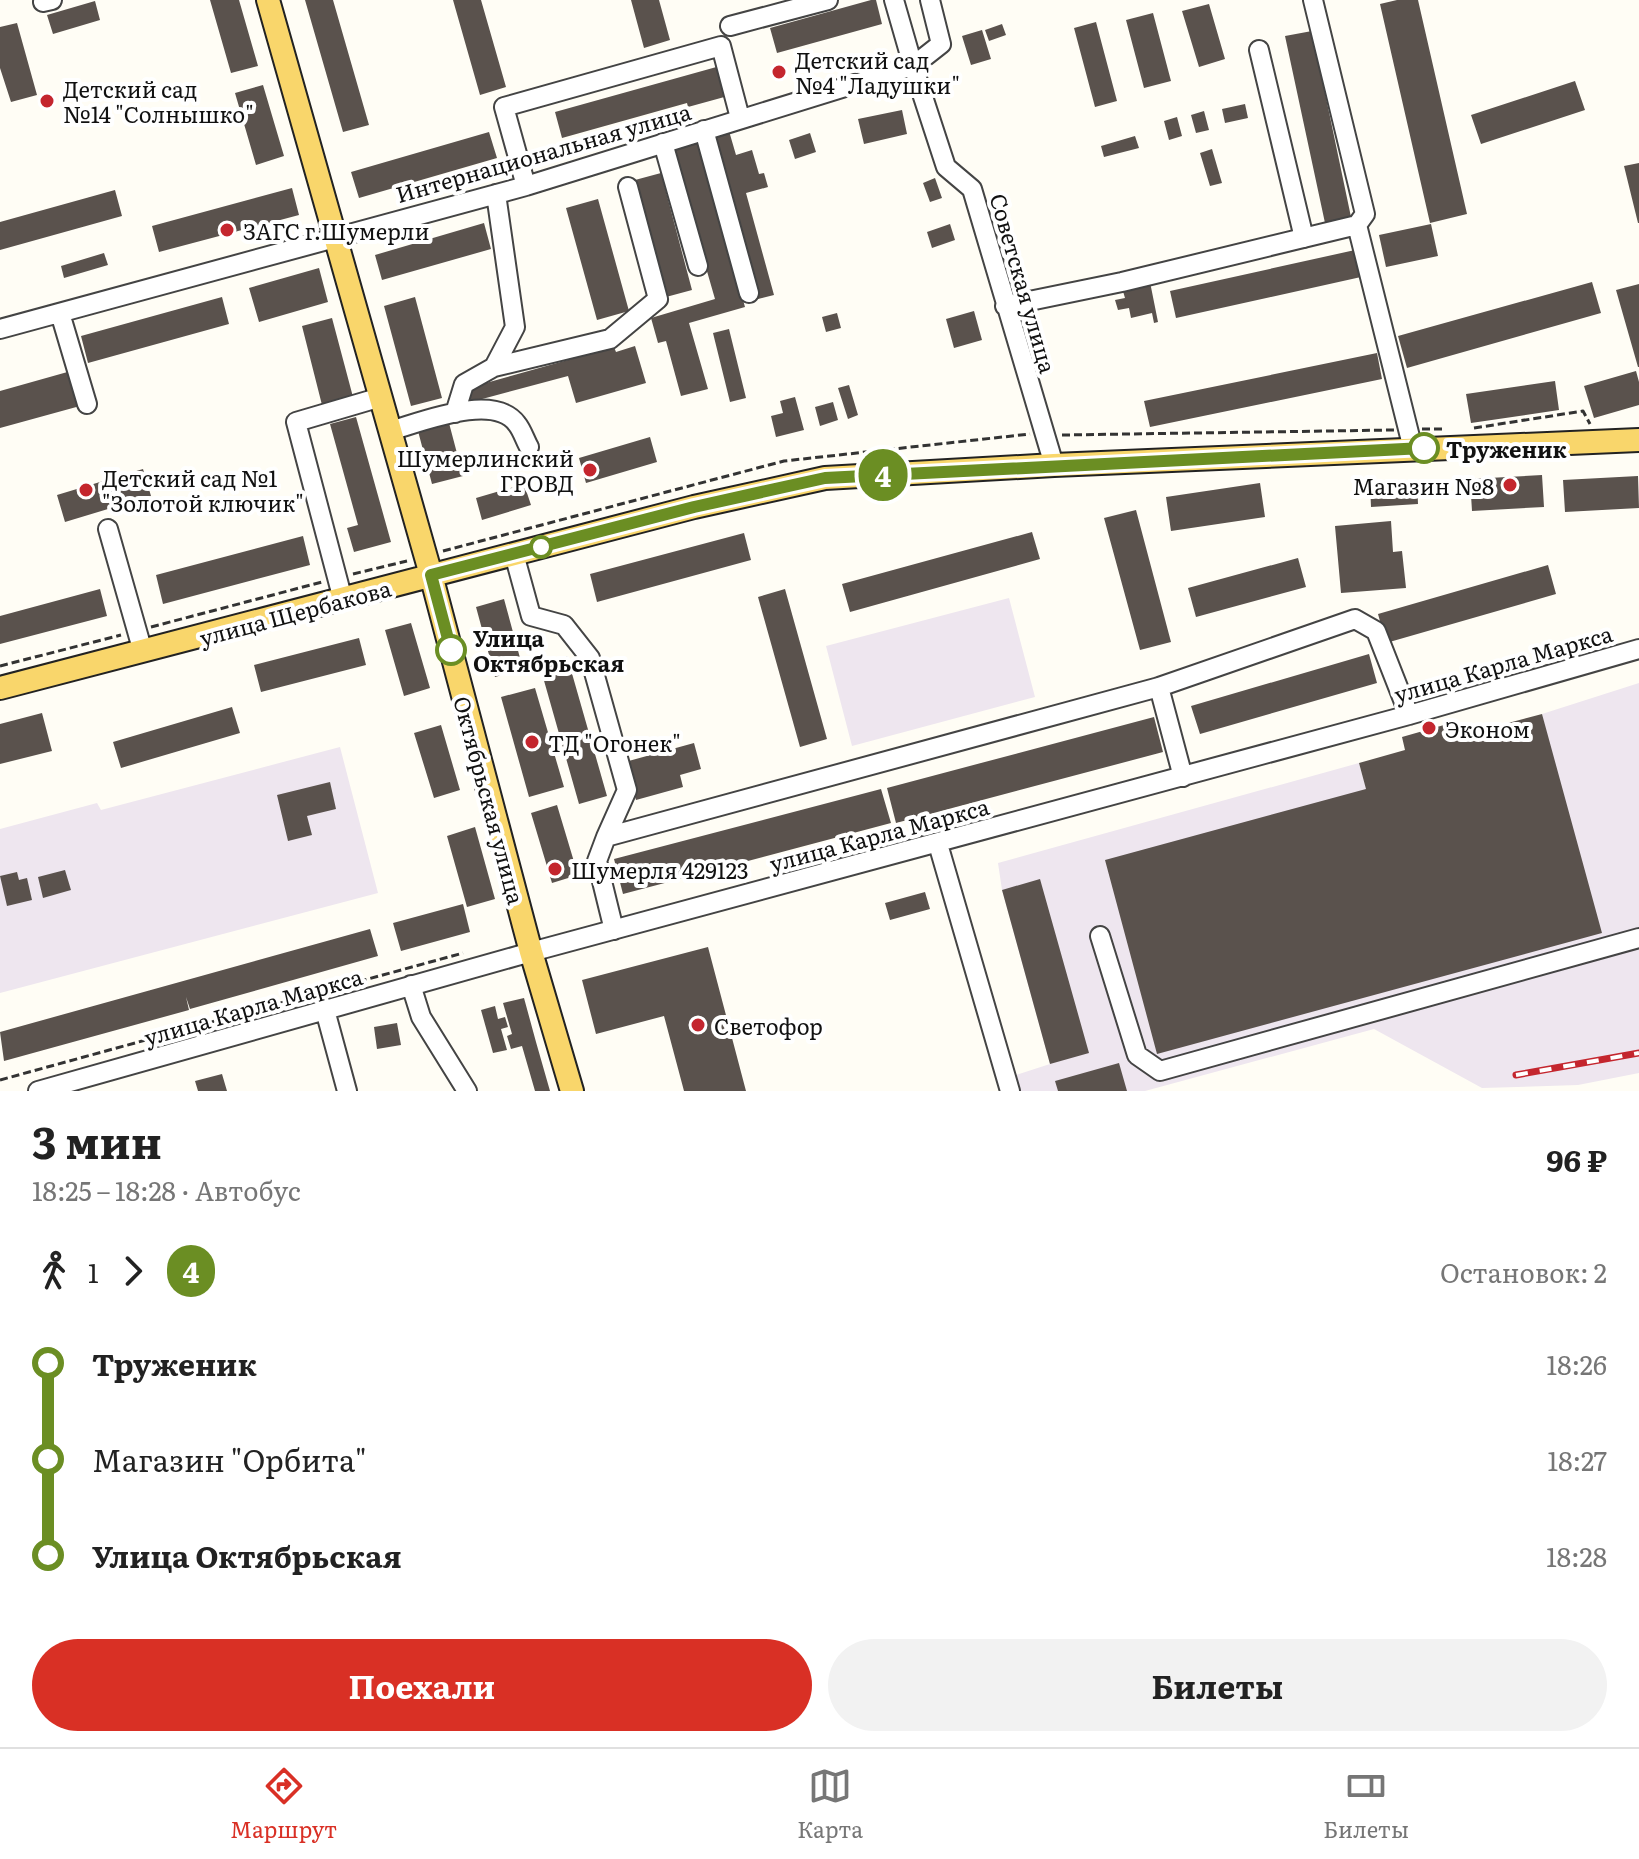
<!DOCTYPE html>
<html lang="ru">
<head>
<meta charset="utf-8">
<style>
  :root { --surface:#fff; --page:#f2f2f2; --text:#222; --muted:#767676; --line:#e0e0e0; --accent:#d93025 }
  body { margin:0; font-family:Literata,serif; background:var(--page); color:var(--text); height:100vh; display:flex; flex-direction:column; font-size:30px; white-space:nowrap }
  * { box-sizing:border-box; margin:0 }
  p { font-size:26px; color:var(--muted) }
  .icon { flex:none; width:44px; height:44px; fill:none; stroke:currentColor; stroke-width:2; stroke-linecap:round; stroke-linejoin:round }
  .map { position:relative; height:1091px; overflow:hidden }
  .details { display:flex; flex-direction:column; background:var(--surface); flex:1 }
  .details>* { flex:none }
  .badge { padding:0 16px; border-radius:26px; font-size:28px; line-height:52px }
  .map>.badge { position:absolute; translate:-50% -50%; box-shadow:0 0 0 4px #fff }
  .legs { display:flex; align-items:center; gap:12px; height:88px; padding:0 32px; font-size:26px }
  .legs p { margin-inline-start:auto }
  .headline { display:flex; align-items:center; justify-content:space-between; height:136px; padding:0 32px }
  h1 { font-size:44px; font-weight:700; line-height:60px }
  .action { display:flex; gap:16px; margin-top:auto; padding:16px 32px }
  .action a { flex:1; height:92px; border-radius:48px; background:var(--accent); color:#fff; font-size:32px; font-weight:700; line-height:92px; text-align:center }
  .action a+a { background:var(--page); color:var(--text) }
  ul { padding:0 32px; list-style:none }
  li { display:flex; align-items:center; gap:28px; height:96px; font-size:30px }
  li i { display:grid; place-items:center; width:12px; height:100%; margin:0 10px; background:currentColor }
  li i::after { content:''; width:20px; height:20px; margin:-10px; border:6px solid; border-radius:50%; background:var(--surface) }
  li p { margin-inline-start:auto }
  li:first-child i { background:linear-gradient(#0000 50%,currentColor 0) }
  li:last-child i { background:linear-gradient(currentColor 50%,#0000 0) }
  .dock { display:flex; justify-content:space-around; align-items:center; height:112px; border-top:2px solid var(--line); background:var(--surface); font-size:22px; color:var(--muted) }
  .dock a { display:grid; justify-items:center; gap:4px }
  .dock .current { color:var(--accent) }
  .map>svg:first-child { display:block }
</style>
</head>
<body>
<div class="map">
<svg width="1639" height="1091" viewBox="0 0 1639 1091">
  <rect width="100%" height="100%" fill="#fffdf5"/>
  <!-- industrial -->
  <path fill="#eee6ef" d="M1009,598L1035,697L852,746L826,646Z
    M1639,683V1073L1578,1085L1482,1088L1374,1029L1145,1091H1021L1016,1075L1050,1064L1002,890L998,863L1359,763L1366,788L1548,739L1542,714Z
    M340,747L378,893L0,993V829L97,803L101,810Z"/>
  <!-- building -->
  <path fill="#5a524d" d="M210,0H239L258,66L231,73Z
    M305,0H333L369,125L343,132Z
    M453,0H481L506,87L480,95Z
    M631,0H659L670,40L644,48Z
    M871,0H876L882,24L777,53L770,28Z
    M1397,0H1418L1467,214L1430,223L1380,4Z
    M95,1L100,20L53,34L47,15Z
    M1209,4L1225,59L1199,67L1182,11Z
    M1153,13L1171,81L1144,88L1126,20Z
    M1096,22L1117,101L1095,107L1074,28Z
    M17,23L37,95L11,102L0,68V27Z
    M1002,24L1006,35L989,41L985,30Z
    M982,30L991,59L971,65L962,36Z
    M1312,31L1351,217L1325,223L1285,36Z
    M720,66L728,96L688,107L687,103L562,138L555,112Z
    M1575,81L1585,110L1481,144L1471,115Z
    M263,85L284,156L256,165L235,93Z
    M1245,104L1248,118L1225,123L1222,109Z
    M902,110L907,134L864,144L858,119Z
    M1204,111L1209,130L1196,133L1191,115Z
    M1177,117L1182,136L1169,140L1164,121Z
    M729,131L736,155L752,150L759,174L764,173L768,187L746,193L774,295L758,299L714,136Z
    M489,132L497,158L359,198L351,172Z
    M810,133L816,152L795,159L789,140Z
    M1135,136L1139,148L1104,157L1101,146Z
    M698,142L745,307L689,323L708,389L681,396L666,341L658,343L651,318L715,299L672,150Z
    M1212,149L1222,183L1210,186L1200,153Z
    M1639,163V223H1638L1624,166Z
    M661,173L692,290L666,297L635,180Z
    M935,178L942,198L930,202L923,183Z
    M292,188L299,215L159,252L152,226Z
    M115,190L122,216L0,250V222Z
    M598,199L629,311L597,320L566,208Z
    M484,223L491,249L382,280L375,255Z
    M950,224L955,240L932,248L927,232Z
    M1431,224L1438,256L1386,267L1379,235Z
    M1355,250L1361,277L1176,318L1170,291Z
    M104,253L108,265L64,278L61,266Z
    M319,268L328,302L259,322L249,288Z
    M1150,282L1158,322L1154,323L1152,313L1131,318L1129,308L1118,310L1115,300L1125,298L1122,288Z
    M1592,282L1601,313L1407,368L1398,336Z
    M1639,284V367H1638L1616,290Z
    M222,297L229,324L88,363L81,336Z
    M415,297L442,398L411,406L384,306Z
    M974,311L982,340L954,348L946,319Z
    M837,313L841,328L826,332L822,317Z
    M332,318L353,397L322,405L302,326Z
    M729,329L746,398L730,402L713,333Z
    M635,346L646,383L576,403L568,376L471,402L468,388L614,347L616,352Z
    M1377,353L1382,379L1150,427L1144,401Z
    M71,371L80,406L0,428V391Z
    M1636,371L1639,382V405L1594,418L1584,386Z
    M1555,381L1559,410L1471,423L1466,394Z
    M849,385L858,415L848,419L838,388Z
    M795,397L804,430L776,437L771,416L783,413L780,401Z
    M833,402L838,420L820,426L815,407Z
    M356,417L391,542L354,552L347,528L358,525L330,424Z
    M449,423L463,476L432,484L418,431Z
    M650,437L657,462L586,483L579,458Z
    M143,469L151,496L65,522L57,495Z
    M1542,475L1544,507L1472,511L1470,479Z
    M1638,476L1639,508L1565,512L1563,480Z
    M1417,480L1418,504L1371,507L1370,483Z
    M1260,483L1265,517L1171,531L1166,497Z
    M524,484L531,505L482,520L476,498Z
    M1136,510L1171,642L1140,650L1104,518Z
    M1391,521L1393,552L1402,551L1406,588L1341,593L1335,526Z
    M1032,532L1040,559L850,612L842,584Z
    M744,533L751,560L597,602L590,574Z
    M303,536L310,565L163,604L156,575Z
    M1298,558L1306,587L1196,617L1188,588Z
    M1548,565L1556,594L1386,643L1378,614Z
    M100,589L107,616L0,644V616Z
    M785,589L827,739L800,747L758,597Z
    M504,599L523,669L495,677L476,607Z
    M411,623L430,688L404,696L385,630Z
    M359,638L366,665L261,692L254,665Z
    M1369,654L1377,683L1200,734L1191,706Z
    M567,656L607,796L579,804L539,663Z
    M535,688L564,787L529,797L501,697Z
    M232,707L240,733L121,768L113,742Z
    M42,713L52,751L0,764V724Z
    M1542,714L1602,933L1157,1054L1105,860L1366,789L1359,763L1405,750L1402,737L1444,725L1448,739Z
    M1154,717L1163,752L896,823L887,788Z
    M441,725L460,790L434,798L414,733Z
    M694,743L701,769L680,775L683,787L636,800L625,762Z
    M330,782L336,809L307,816L312,835L288,841L277,795Z
    M881,789L891,823L623,894L614,859Z
    M557,805L578,875L552,883L531,813Z
    M475,827L495,899L467,907L447,836Z
    M65,870L71,890L43,898L38,877Z
    M17,872L19,880L27,878L32,900L7,906L0,876Z
    M1040,879L1089,1053L1050,1064L1002,890Z
    M925,892L930,909L890,920L885,903Z
    M463,904L470,932L401,951L393,923Z
    M370,929L378,956L190,1009L186,997L189,1010L4,1061L0,1032Z
    M708,947L746,1091H684L664,1016L596,1034L582,980Z
    M524,998L536,1042L550,1091H535L522,1046L511,1049L507,1036L512,1034L503,1003Z
    M495,1006L498,1019L505,1017L508,1027L501,1029L507,1050L493,1053L481,1010Z
    M397,1023L401,1045L377,1049L374,1027Z
    M1119,1063L1127,1091H1058L1055,1081Z
    M222,1074L227,1091H198L195,1081Z"/>
  <g fill="none" stroke-linecap="round" stroke-linejoin="round">
    <defs>
      <path id="minor" d="M930,0L941,44L913,66L946,167L972,189L1054,465
        M1313,0L1365,214L1357,225L1413,449
        M43,2L52,0
        M730,26L828,0
        M1259,50L1304,238
        M704,130L749,293
        M663,143L698,266
        M526,186L504,107L721,46L740,118
        M1005,306L1122,282L1357,225
        M60,313L87,404
        M0,329L526,186L913,66L894,0
        M494,367L610,339L658,299L628,187
        M455,413L464,384L494,367L515,327L496,194
        M390,431C422,422 494,392 517,424C522,430 525,440 529,447
        M108,529L143,652
        M514,554L531,616L564,625L590,658L627,790L606,837
        M343,600L296,422L381,397
        M1159,687L1183,777
        M938,844L1010,1091
        M614,930L597,861L606,837L1159,687L1355,619L1376,631L1409,715
        M1100,936L1137,1055L1160,1071L1639,938
        M411,985L421,1017L467,1091
        M325,1010L347,1091
        M38,1091L531,952L1409,715L1639,649"/>
      <path id="major" d="M268,0L431,575L531,952L572,1091
        M0,688L694,507L825,478L1054,465L1639,440"/>
    </defs>
    <!-- minor casing -->
    <use href="#minor" stroke="#444" stroke-width="22"/>
    <!-- major casing -->
    <use href="#major" stroke="#222" stroke-width="26"/>
    <!-- path -->
    <path stroke="#333" stroke-width="3" stroke-dasharray="8 4" stroke-linecap="butt" d="M1474,428L1583,411L1590,424
      M1422,429H1442
      M1062,435L1394,430
      M443,551L784,461L1030,434
      M353,574L407,561
      M151,627L322,582
      M0,666L121,635
      M0,1080L463,953"/>
    <!-- minor -->
    <use href="#minor" stroke="#fff" stroke-width="18"/>
    <!-- major -->
    <use href="#major" stroke="#f9d66b" stroke-width="22"/>
    <defs>
      <path id="rail" d="M1516,1075L1639,1053"/>
    </defs>
    <!-- rail casing -->
    <use href="#rail" stroke="#c4262e" stroke-width="7"/>
    <!-- rail -->
    <use href="#rail" stroke="#fff" stroke-width="4" stroke-dasharray="12" stroke-linecap="butt"/>
  </g>
  <g fill="none" stroke-linecap="round" stroke-linejoin="round">
    <defs>
      <path id="line-1" d="M451,650L431,575L694,507L825,478L1424,448"/>
    </defs>
    <!-- line-1 casing -->
    <use href="#line-1" stroke="#fff" stroke-width="18"/>
    <!-- line-1 -->
    <use href="#line-1" stroke="#6b8e23" stroke-width="12"/>
  </g>
  <!-- markers -->
  <g fill="#c4262e" stroke="#fff" stroke-width="3">
    <circle cx="779" cy="72" r="8"/>
    <circle cx="47" cy="101" r="8"/>
    <circle cx="227" cy="230" r="8"/>
    <circle cx="590" cy="470" r="8"/>
    <circle cx="1510" cy="485" r="8"/>
    <circle cx="86" cy="490" r="8"/>
    <circle cx="1429" cy="728" r="8"/>
    <circle cx="532" cy="742" r="8"/>
    <circle cx="555" cy="869" r="8"/>
    <circle cx="698" cy="1025" r="8"/>
  </g>
  <g fill="#fff" stroke="#6b8e23" stroke-width="4">
    <circle cx="1424" cy="448" r="14"/>
    <circle cx="541" cy="547" r="10"/>
    <circle cx="451" cy="650" r="14"/>
  </g>
  <g text-anchor="middle" dominant-baseline="central" stroke-width="8" stroke-linejoin="round" paint-order="stroke">
    <!-- poi labels -->
    <g font-size="22" fill="#111" stroke="#fff" text-anchor="start">
      <text x="795" y="59">Детский сад<tspan x="795" dy="25">№4 "Ладушки"</tspan></text>
      <text x="63" y="88">Детский сад<tspan x="63" dy="25">№14 "Солнышко"</tspan></text>
      <text x="243" y="230">ЗАГС г.Шумерли</text>
      <text x="574" y="457" text-anchor="end">Шумерлинский<tspan x="574" dy="25">ГРОВД</tspan></text>
      <text x="102" y="477">Детский сад №1<tspan x="102" dy="25">"Золотой ключик"</tspan></text>
      <text x="1494" y="485" text-anchor="end">Магазин №8</text>
      <text x="1445" y="728">Эконом</text>
      <text x="548" y="742">ТД "Огонек"</text>
      <text x="571" y="869">Шумерля 429123</text>
      <text x="714" y="1025">Светофор</text>
    </g>
    <!-- street labels -->
    <g font-size="22" fill="#111" stroke="#fff">
      <text transform="translate(543 152) rotate(-16)">Интернациональная улица</text>
      <text transform="translate(1024 283) rotate(74)">Советская улица</text>
      <text transform="translate(295 612) rotate(-15)">улица Щербакова</text>
      <text transform="translate(1503 663) rotate(-16)">улица Карла Маркса</text>
      <text transform="translate(490 800) rotate(75)">Октябрьская улица</text>
      <text transform="translate(879 834) rotate(-15)">улица Карла Маркса</text>
      <text transform="translate(253 1006) rotate(-16)">улица Карла Маркса</text>
    </g>
    <!-- stop labels -->
    <g font-size="22" font-weight="bold" fill="#111" stroke="#fff" text-anchor="start">
      <text x="1446" y="448">Труженик</text>
      <text x="473" y="637">Улица<tspan x="473" dy="25">Октябрьская</tspan></text>
    </g>
  </g>
</svg>
<b class="badge" style="left:883px;top:475px;background:#6b8e23;color:#fff">4</b>
</div>
<section class="details">
<div class="headline"><div><h1>3 мин</h1><p>18:25 – 18:28 · Автобус</p></div><b>96 ₽</b></div>
<div class="legs"><svg class="icon" aria-label="walk" viewBox="0 0 24 24"><circle cx="13" cy="4" r="2"/><path d="M13 8l-2 6 4 7M11 14l-3 7M7 12l3-4h3l4 4"/></svg>1<svg class="icon" aria-label="forward" viewBox="0 0 24 24"><path d="M9 5l7 7-7 7"/></svg><b class="badge" style="background:#6b8e23;color:#fff">4</b><p>Остановок: 2</p></div>
<ul>
<li><i style="color:#6b8e23"></i><b>Труженик</b><p>18:26</p></li>
<li><i style="color:#6b8e23"></i><span>Магазин &quot;Орбита&quot;</span><p>18:27</p></li>
<li><i style="color:#6b8e23"></i><b>Улица Октябрьская</b><p>18:28</p></li>
</ul>
<div class="action"><a>Поехали</a><a>Билеты</a></div>
</section>
<nav class="dock">
<a class="current"><svg class="icon" aria-label="directions" viewBox="0 0 24 24"><path d="M12 3l9 9-9 9-9-9zM9 14v-3h6M13 9l2 2-2 2"/></svg>Маршрут</a>
<a><svg class="icon" aria-label="map" viewBox="0 0 24 24"><path d="M3 6l6-2 6 2 6-2v14l-6 2-6-2-6 2zM9 4v14M15 6v14"/></svg>Карта</a>
<a><svg class="icon" aria-label="tickets" viewBox="0 0 24 24"><path d="M3 7h18v10H3zM15 7v10"/></svg>Билеты</a>
</nav>
</body>
</html>
